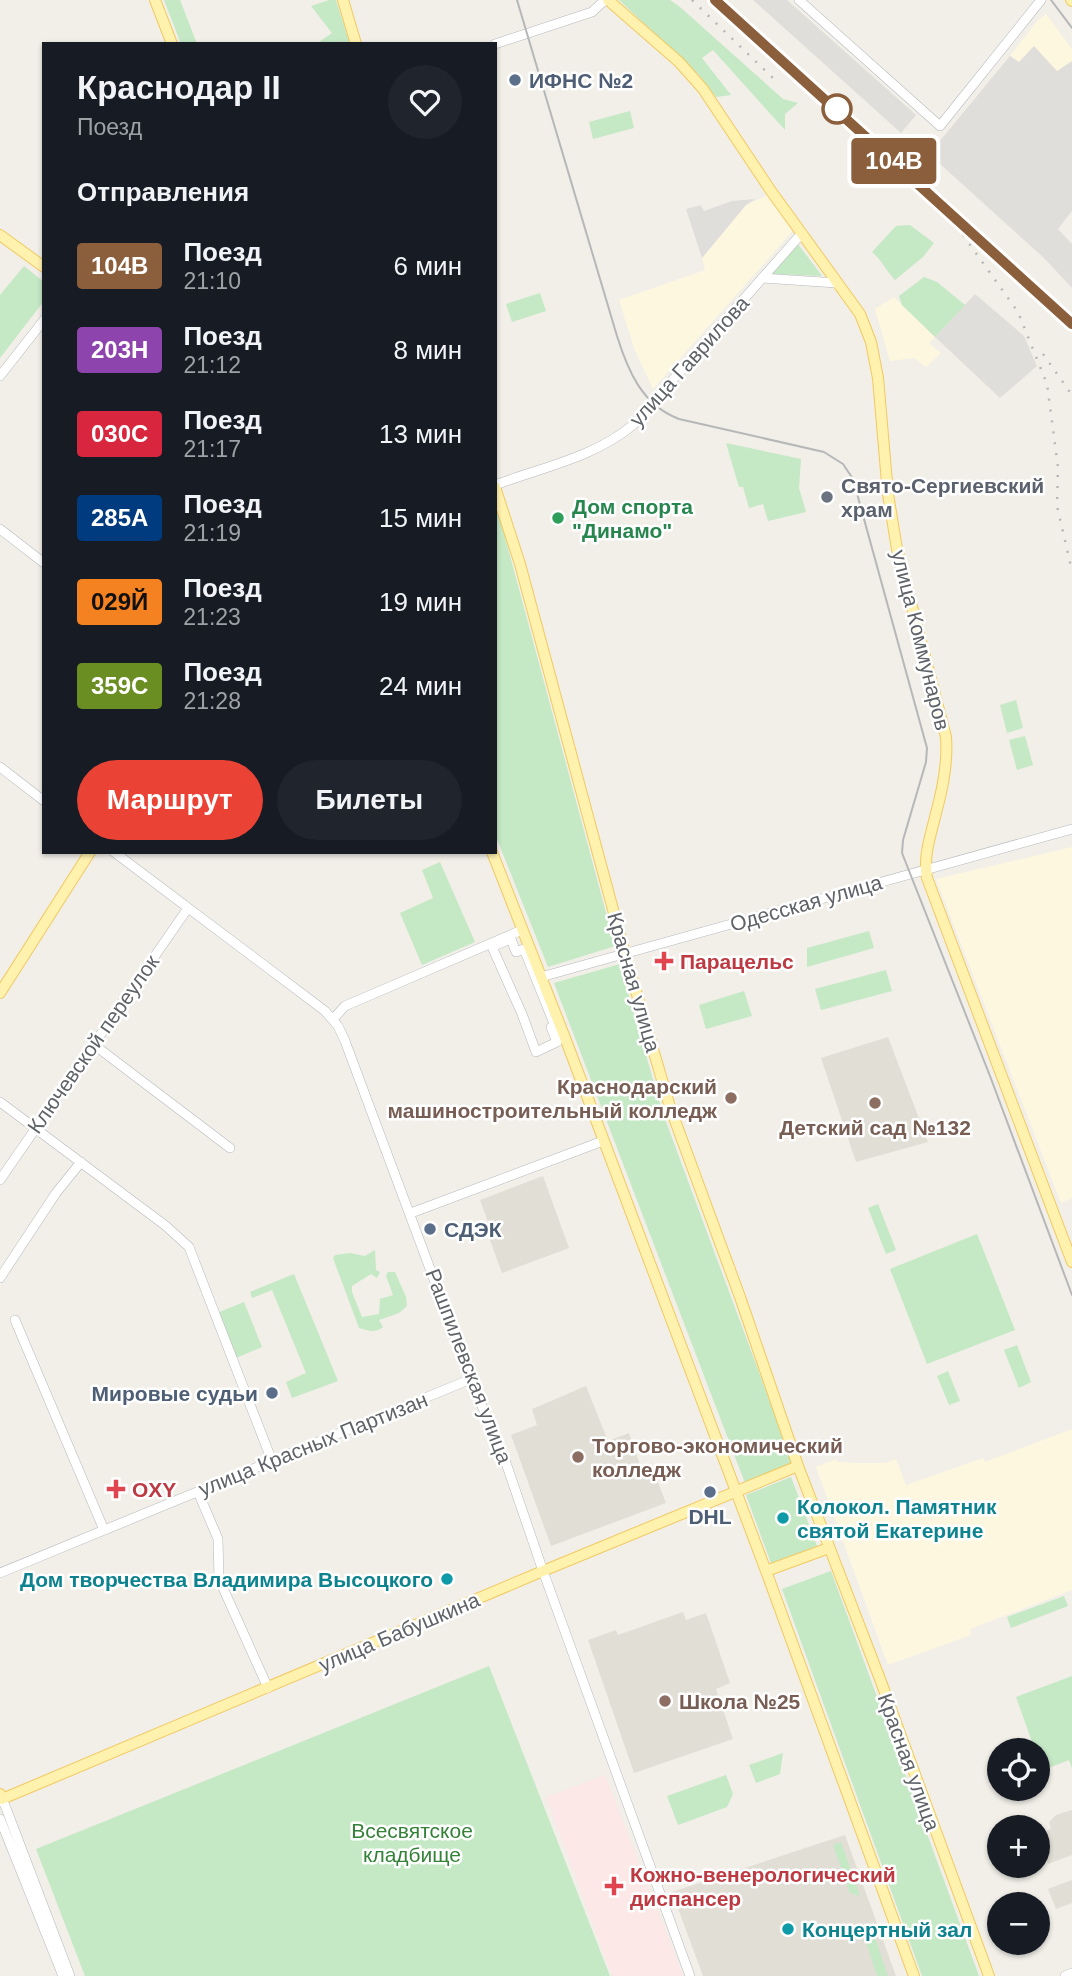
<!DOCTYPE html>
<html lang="ru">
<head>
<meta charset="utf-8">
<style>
  :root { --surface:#171b24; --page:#20242c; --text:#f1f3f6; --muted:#9ea1a6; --accent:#ea4335 }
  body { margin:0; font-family:Arial,sans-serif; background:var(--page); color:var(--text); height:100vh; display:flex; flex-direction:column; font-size:26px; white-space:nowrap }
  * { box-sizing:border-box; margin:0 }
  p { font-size:23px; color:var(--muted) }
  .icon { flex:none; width:38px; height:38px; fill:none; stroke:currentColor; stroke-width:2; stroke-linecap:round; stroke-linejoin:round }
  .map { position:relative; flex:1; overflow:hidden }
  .side { position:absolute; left:42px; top:42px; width:455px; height:812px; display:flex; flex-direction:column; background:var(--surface); border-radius:0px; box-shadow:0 2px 5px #0004 }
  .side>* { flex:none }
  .badge { padding:0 14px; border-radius:5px; font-size:24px; line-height:46px }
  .tools { position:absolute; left:987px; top:1738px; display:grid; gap:14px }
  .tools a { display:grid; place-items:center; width:63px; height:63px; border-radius:50%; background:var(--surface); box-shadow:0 2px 5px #0004; font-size:35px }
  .map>.badge { position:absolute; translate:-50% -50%; box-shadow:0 0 0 4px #fff }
  h2 { padding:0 35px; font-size:26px; line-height:63px }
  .round { display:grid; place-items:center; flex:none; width:74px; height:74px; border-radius:37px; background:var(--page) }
  .overview { display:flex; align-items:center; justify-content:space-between; height:119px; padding:0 35px }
  h1 { font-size:33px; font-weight:600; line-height:52px }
  .cta { display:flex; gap:14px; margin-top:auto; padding:14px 35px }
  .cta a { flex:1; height:80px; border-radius:42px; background:var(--accent); color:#fff; font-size:28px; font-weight:600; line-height:80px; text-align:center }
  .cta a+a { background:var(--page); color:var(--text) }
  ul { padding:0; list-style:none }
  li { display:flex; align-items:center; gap:21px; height:84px; padding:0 35px }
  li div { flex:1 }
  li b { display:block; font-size:26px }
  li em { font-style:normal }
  li .badge { min-width:77px; font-weight:700; text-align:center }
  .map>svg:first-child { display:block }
</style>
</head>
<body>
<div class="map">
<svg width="1072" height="1976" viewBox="0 0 1072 1976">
  <rect width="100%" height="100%" fill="#f1efe8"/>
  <!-- commercial -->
  <path fill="#fef7e0" d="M1046,14L1072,49V61L1057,72L1034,47L1019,62L1010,56L1038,20Z
    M768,195L793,229L791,233L653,389L634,348L619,300L705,270L702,258L746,205Z
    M894,297L935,337L929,343L941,353L926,367L914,358L890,361L875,309Z
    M1072,847V1198L1061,1203L936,879Z
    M1072,1429V1590L970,1629L971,1635L888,1665L816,1467L836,1459L838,1462L855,1463H886L896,1459L906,1485L983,1458L985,1462Z"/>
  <!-- industrial -->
  <path fill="#e0deda" d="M753,0H787L916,115L901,133Z
    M1034,46L1057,71L1072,61V211L1058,229L1072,244V288L1044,258L929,154L1010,56L1019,62Z
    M755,199L746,205L702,258L686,209L701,205L704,211L732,201Z
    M975,294L1024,336L1037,366L1000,398L935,337Z"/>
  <!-- education -->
  <path fill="#e1ded6" d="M888,1037L928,1142L856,1162L821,1058Z
    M543,1176L569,1248L502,1273L484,1224L488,1222L480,1200Z
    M586,1386L608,1441L629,1433L644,1476L654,1472L666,1503L551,1546L511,1435L537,1425L532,1409Z
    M683,1612L686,1620L706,1613L730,1683L716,1689L733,1739L634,1773L588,1640L616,1630L618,1635Z
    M1072,1810V1855L1048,1864L1038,1833L1051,1829L1049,1822L1056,1815Z
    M845,1835L896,1976H703L672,1892Z
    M1072,1880V1903L1056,1909L1048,1889Z"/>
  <!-- medical -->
  <path fill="#fce8e6" d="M605,1775L683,1976H612L546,1797Z"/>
  <!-- green -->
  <path fill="#c5e8c5" d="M164,0H180L197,44H181Z
    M329,0H336L350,44H316L332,33L311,6Z
    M619,0H670L680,7L783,99L798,103L785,114V130L713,50L702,58L731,95L716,97L698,74Z
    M630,111L634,128L593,139L589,122Z
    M910,225L934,243L923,257L895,280C886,271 882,260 872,252L896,226Z
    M798,244L822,276L771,274Z
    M24,266L44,282V301L0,358V295Z
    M924,277L937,282L965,305L935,337L902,305L899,296Z
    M540,293L546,311L512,322L506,304Z
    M726,443L801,459L799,488L806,512L768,521L763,504L749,508L743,487H739Z
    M495,500L615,946L548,967L495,834Z
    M1016,700L1023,728L1007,733L1000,705Z
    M1025,736L1033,765L1017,770L1009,740Z
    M440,862L475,942L422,965L400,913L433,898L422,870Z
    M869,931L874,948L807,967V948Z
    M620,964L662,1111L793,1464L745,1483L554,983Z
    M886,970L892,991L821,1010L815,989Z
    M744,991L752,1016L706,1029L699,1005Z
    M878,1204L896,1250L886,1254L868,1208Z
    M977,1234L1015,1330L927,1364L890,1269Z
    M375,1250L376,1270L380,1272L377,1278L371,1274L352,1286V1292L362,1317L379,1314L380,1299L393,1295L386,1276L388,1272H395L406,1297L407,1306L399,1313L379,1320L383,1327C375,1334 368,1330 359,1328L333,1258L335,1255L350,1253L365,1256Z
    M294,1274L338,1381L292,1398L286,1382L306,1373L272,1290L252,1298L250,1292Z
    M244,1302L262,1347L236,1358L217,1313Z
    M1017,1345L1031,1382L1019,1388L1004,1350Z
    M948,1371L960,1401L949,1405L937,1376Z
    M791,1477L817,1546L771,1563L746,1495Z
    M831,1571L979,1976H922L782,1589Z
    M1064,1596L1068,1606L1011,1628L1007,1617Z
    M489,1666L610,1976H85L36,1849Z
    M1072,1676V1768L1069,1760L1043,1770L1038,1750H1035L1016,1697Z
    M783,1753L780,1774L756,1783L749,1765Z
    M726,1775L733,1794L727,1807L678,1825L667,1796Z
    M841,1842L860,1896L850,1893L833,1845Z
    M870,1923L888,1976H877L863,1933Z"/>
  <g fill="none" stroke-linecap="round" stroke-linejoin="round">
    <defs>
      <path id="minor" d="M799,0L940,126L1041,0
        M495,44L592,12L605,0
        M762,278L837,283
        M0,376L44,320
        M495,485C543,467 593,458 633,425L802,233
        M0,529L44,563
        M0,767L44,801
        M114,852L325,1011L338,1026L345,1041L476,1392L505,1460L543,1571L690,1976
        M511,939L516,952L524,949L555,1026L551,1027L557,1042L536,1052L522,1014L493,949L494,946Z
        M541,977L1072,829
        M333,1019L345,1006L522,930
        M93,1044L230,1148
        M0,1102L166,1226L189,1247L272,1461
        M0,1180L188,908
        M411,1213L603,1141
        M0,1278L56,1193L81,1162
        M15,1320L104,1530
        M198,1492L218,1539L219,1579L268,1688
        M0,1573L471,1379
        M0,1800L2,1799L6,1808L70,1976
        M0,1819L63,1976
        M1065,1976L1072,1973"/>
      <path id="major" d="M155,0L172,44
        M343,0L356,44
        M608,0L679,62L703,89L771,191L860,314L871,342L878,378L888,494L897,549L946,737C948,763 943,788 936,813C931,835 923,855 927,878L1072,1262
        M1071,0L1072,1
        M0,235L44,267
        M495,487L520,564L625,954L670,1107L740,1297L798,1466L880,1679L989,1976
        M492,852L567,1043L766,1571L914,1976
        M0,993L90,852
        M766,1571L829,1548
        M0,1794L2,1799L14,1794L543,1571L798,1466"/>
    </defs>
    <!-- minor casing -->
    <use href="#minor" stroke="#b5b8bc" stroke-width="10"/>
    <!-- major casing -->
    <use href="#major" stroke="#f2c960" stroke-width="12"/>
    <!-- minor -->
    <use href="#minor" stroke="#fff" stroke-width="9"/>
    <!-- major -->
    <use href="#major" stroke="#fff2af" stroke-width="10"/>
    <!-- tram -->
    <path stroke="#b6b7b8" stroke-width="2" d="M517,0L617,336C628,371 642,405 679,419L824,452L843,464L853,479L927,748L926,762L903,840L902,853L990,1076L1072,1295
      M1051,0L1072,28"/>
    <!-- rail -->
    <path stroke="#b6b7b8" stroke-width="2.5" stroke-dasharray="2 9" stroke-linecap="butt" d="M692,0L775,80
      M714,0L837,109L1072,324
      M963,235L1018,312L1047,384L1058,467L1057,506L1072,571
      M1043,354L1072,395"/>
  </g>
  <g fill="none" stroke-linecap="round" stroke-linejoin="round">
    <defs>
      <path id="line" d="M715,0L1072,324"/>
    </defs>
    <!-- line casing -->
    <use href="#line" stroke="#fff" stroke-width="16"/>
    <!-- line -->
    <use href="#line" stroke="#8b5e3c" stroke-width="10"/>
  </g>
  <!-- markers -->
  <g fill="#5c6f8a" stroke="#fff" stroke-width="2.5">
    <circle cx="515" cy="80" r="7"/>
    <circle cx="430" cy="1229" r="7"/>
    <circle cx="272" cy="1393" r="7"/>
    <circle cx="710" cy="1492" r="7"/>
  </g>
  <circle fill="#fff" stroke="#8b5e3c" stroke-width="3.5" cx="837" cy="109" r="14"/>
  <circle fill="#6b7280" stroke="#fff" stroke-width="2.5" cx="827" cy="497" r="7"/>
  <circle fill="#2e9e5b" stroke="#fff" stroke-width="2.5" cx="558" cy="518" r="7"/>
  <g fill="#e0444e" stroke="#fff" stroke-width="2.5">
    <path d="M660.5 950.5h7v7h7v7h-7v7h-7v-7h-7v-7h7z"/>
    <path d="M112.5 1478.5h7v7h7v7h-7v7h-7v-7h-7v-7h7z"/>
    <path d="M610.5 1875.5h7v7h7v7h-7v7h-7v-7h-7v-7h7z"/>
  </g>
  <g fill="#8d6e63" stroke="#fff" stroke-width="2.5">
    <circle cx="731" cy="1098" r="7"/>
    <circle cx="875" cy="1103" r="7"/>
    <circle cx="578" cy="1457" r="7"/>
    <circle cx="665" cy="1701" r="7"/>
  </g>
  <g fill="#0f9aa8" stroke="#fff" stroke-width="2.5">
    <circle cx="783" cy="1518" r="7"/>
    <circle cx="447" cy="1579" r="7"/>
    <circle cx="788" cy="1929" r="7"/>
  </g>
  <g text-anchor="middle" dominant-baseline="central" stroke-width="5" stroke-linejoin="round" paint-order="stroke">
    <!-- service labels -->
    <g font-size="21" font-weight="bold" fill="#4e5e75" stroke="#fff" text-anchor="start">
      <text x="529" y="80">ИФНС №2</text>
      <text x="444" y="1229">СДЭК</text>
      <text x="258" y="1393" text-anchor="end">Мировые судьи</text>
      <text x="710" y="1516" text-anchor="middle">DHL</text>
    </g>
    <!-- street labels -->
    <g font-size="21" fill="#5f6368" stroke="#fff">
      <text transform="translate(689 361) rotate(-48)">улица Гаврилова</text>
      <text transform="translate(921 640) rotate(76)">улица Коммунаров</text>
      <text transform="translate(806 903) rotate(-16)">Одесская улица</text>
      <text transform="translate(634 982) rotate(74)">Красная улица</text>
      <text transform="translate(93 1044) rotate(-55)">Ключевской переулок</text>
      <text transform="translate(469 1366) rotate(69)">Рашпилевская улица</text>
      <text transform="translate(313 1444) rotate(-22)">улица Красных Партизан</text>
      <text transform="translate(399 1632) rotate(-23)">улица Бабушкина</text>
      <text transform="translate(909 1762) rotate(70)">Красная улица</text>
    </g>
    <!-- worship labels -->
    <g font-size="21" font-weight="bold" fill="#5b616d" stroke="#fff" text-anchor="start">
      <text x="841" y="485">Свято-Сергиевский<tspan x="841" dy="24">храм</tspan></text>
    </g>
    <!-- leisure labels -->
    <g font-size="21" font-weight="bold" fill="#27864d" stroke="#fff" text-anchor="start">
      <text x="572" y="506">Дом спорта<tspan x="572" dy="24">"Динамо"</tspan></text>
    </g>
    <!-- health labels -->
    <g font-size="21" font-weight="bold" fill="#be3a42" stroke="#fff" text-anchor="start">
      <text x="680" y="961">Парацельс</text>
      <text x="132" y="1489">OXY</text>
      <text x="630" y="1874">Кожно-венерологический<tspan x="630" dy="24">диспансер</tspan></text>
    </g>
    <!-- education labels -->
    <g font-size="21" font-weight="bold" fill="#785e54" stroke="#fff" text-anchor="start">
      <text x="717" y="1086" text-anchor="end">Краснодарский<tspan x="717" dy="24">машиностроительный колледж</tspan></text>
      <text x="875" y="1127" text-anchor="middle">Детский сад №132</text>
      <text x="592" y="1445">Торгово-экономический<tspan x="592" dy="24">колледж</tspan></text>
      <text x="679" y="1701">Школа №25</text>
    </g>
    <!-- culture labels -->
    <g font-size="21" font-weight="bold" fill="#0d838f" stroke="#fff" text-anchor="start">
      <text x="797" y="1506">Колокол. Памятник<tspan x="797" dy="24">святой Екатерине</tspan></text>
      <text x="433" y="1579" text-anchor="end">Дом творчества Владимира Высоцкого</text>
      <text x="802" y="1929">Концертный зал</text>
    </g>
    <!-- park labels -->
    <g font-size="21" fill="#348238" stroke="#fff">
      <text x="412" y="1830">Всесвятское<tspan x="412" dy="24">кладбище</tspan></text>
    </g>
  </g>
</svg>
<div class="tools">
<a><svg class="icon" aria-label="locate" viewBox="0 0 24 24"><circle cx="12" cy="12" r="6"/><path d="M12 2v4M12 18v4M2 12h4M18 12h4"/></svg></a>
<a>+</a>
<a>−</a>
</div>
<b class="badge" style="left:894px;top:161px;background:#8b5e3c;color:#fff">104В</b>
<section class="side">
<div class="overview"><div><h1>Краснодар II</h1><p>Поезд</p></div><a class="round"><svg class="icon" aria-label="heart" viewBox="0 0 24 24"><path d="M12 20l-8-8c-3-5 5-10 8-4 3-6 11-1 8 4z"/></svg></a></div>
<h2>Отправления</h2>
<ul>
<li><span class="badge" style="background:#8b5e3c;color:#fff">104В</span><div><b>Поезд</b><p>21:10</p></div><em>6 мин</em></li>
<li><span class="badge" style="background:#8e44ad;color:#fff">203Н</span><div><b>Поезд</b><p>21:12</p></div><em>8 мин</em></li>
<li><span class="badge" style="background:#d7263d;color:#fff">030C</span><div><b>Поезд</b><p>21:17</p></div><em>13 мин</em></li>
<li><span class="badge" style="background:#003b80;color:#fff">285А</span><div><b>Поезд</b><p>21:19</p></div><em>15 мин</em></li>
<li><span class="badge" style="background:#f58220;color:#111">029Й</span><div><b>Поезд</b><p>21:23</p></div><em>19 мин</em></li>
<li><span class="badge" style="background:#6b8e23;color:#fff">359С</span><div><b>Поезд</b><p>21:28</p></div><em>24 мин</em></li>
</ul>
<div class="cta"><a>Маршрут</a><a>Билеты</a></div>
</section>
</div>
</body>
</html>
